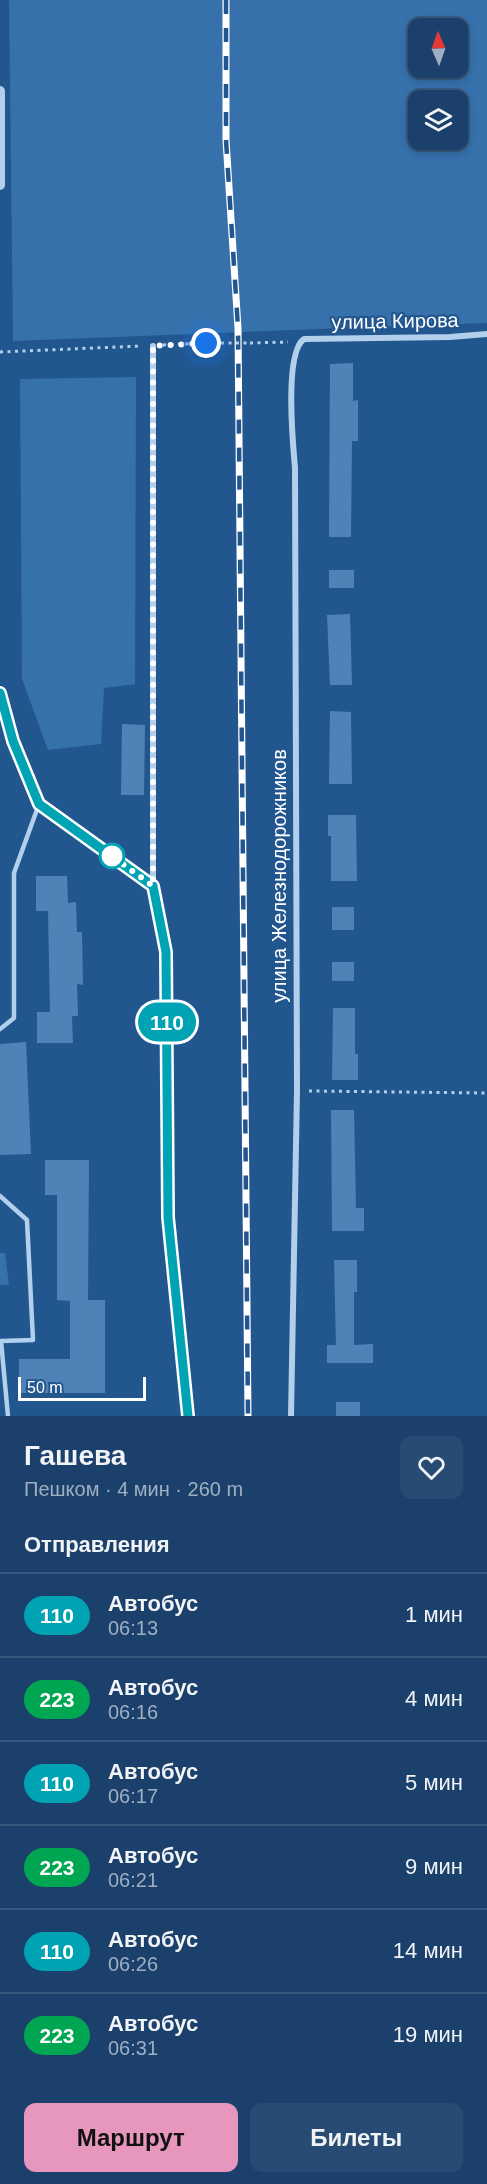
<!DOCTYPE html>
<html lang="ru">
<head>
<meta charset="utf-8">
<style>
  :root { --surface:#1a406b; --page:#274b73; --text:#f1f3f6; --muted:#9fafc1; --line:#38597e; --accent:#e797bd }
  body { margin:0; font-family:Helvetica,sans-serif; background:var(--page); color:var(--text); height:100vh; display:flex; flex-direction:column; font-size:22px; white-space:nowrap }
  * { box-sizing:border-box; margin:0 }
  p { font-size:20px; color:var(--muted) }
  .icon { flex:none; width:33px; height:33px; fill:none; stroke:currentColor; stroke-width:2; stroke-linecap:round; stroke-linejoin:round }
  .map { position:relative; height:1416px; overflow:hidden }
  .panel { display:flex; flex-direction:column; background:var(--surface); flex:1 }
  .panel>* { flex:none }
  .badge { padding:0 12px; border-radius:20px; font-size:21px; line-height:39px }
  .needle { width:39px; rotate:358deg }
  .buttons { position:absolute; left:408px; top:18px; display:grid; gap:12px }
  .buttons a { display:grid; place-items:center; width:60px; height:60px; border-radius:12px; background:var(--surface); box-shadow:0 3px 9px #0003,0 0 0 2px var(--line); font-size:30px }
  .scale { position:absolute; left:18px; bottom:15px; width:128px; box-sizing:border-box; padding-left:6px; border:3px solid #fff; border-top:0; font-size:16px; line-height:21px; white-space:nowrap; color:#fff; -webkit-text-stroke:4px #22568f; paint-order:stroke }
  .you { position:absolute; width:30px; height:30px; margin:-15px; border:4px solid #fff; border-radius:50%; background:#1a73e8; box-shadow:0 0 0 9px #1a73e833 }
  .map>.badge { position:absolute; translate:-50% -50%; box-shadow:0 0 0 3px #fff }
  h2 { padding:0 24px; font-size:22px; line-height:54px }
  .round { display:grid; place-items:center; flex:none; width:63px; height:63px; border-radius:12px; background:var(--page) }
  .head { display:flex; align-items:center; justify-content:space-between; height:102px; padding:0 24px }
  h1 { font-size:28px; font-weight:700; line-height:45px }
  .action { display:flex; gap:12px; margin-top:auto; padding:12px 24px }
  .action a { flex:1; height:69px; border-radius:12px; background:var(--accent); color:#111; font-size:24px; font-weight:700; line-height:69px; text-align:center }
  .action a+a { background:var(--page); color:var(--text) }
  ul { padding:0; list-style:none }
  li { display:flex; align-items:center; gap:18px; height:84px; padding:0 24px; border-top:2px solid var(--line) }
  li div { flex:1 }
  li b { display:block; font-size:22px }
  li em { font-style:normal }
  li .badge { min-width:66px; font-weight:700; text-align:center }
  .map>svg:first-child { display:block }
</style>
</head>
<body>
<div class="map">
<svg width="487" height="1416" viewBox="0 0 487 1416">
  <rect width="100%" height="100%" fill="#22568f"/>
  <!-- green -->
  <path fill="#3671ac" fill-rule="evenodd" d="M9,0H487V323C329,328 171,335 13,341ZM458,28V68H418V28ZM458,100V140H418V100Z
    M136,377L135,684L104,688L101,744L48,750L22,679L20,379Z
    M0,1253H5L9,1285H0Z"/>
  <!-- building -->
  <path fill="#5082b8" d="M353,363V401L358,400V441H352L351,537H329L330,364Z
    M329,570H354V588H329Z
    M350,614L352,685H330L327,615Z
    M330,711L351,712L352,784H329Z
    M122,724L145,725L144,795H121Z
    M328,815H356L357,881H331V836H328Z
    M36,876H67L68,903L76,902L77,932H82L83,985L77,984L78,1016H72L73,1043H37V1012H50L48,911H36Z
    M332,907H354V930H332Z
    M332,962H354V981H332Z
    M333,1008H355V1054H358V1080H332Z
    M26,1042L31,1154L0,1155V1044Z
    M331,1110H354L356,1208H364V1231H332Z
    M45,1160H89L88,1300H105V1393H19V1359H70V1301L57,1300V1195H45Z
    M334,1260H357V1292H354V1345L373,1344V1363H327V1345H336Z
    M336,1402H360V1416H336Z"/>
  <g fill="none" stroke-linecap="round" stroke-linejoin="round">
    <!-- path -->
    <path stroke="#b2cfec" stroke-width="3" stroke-dasharray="3 4.5" stroke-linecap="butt" d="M250,343L288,342
      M163,345L206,343
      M0,352L141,346
      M309,1091L487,1093"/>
    <!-- service -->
    <path stroke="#b2cfec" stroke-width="4.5" d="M0,1029L14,1018V873L39,804
      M0,1196L27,1220L33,1340L1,1341L8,1416"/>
    <!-- minor -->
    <path stroke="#b2cfec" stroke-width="6" d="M153,346V885
      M291,1416L297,1091L295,468C293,445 284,353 304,339L450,337L487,334"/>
    <!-- tertiary -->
    <path stroke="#b2cfec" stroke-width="10" d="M0,91V185
      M0,693L13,741L39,804L153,886L166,952L168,1217L188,1416"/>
    <defs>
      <path id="rail" d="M226,0V140L238,328L248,1416"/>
    </defs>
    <!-- rail casing -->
    <use href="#rail" stroke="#fff" stroke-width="7"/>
    <!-- rail -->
    <use href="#rail" stroke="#22568f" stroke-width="4.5" stroke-dasharray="14" stroke-linecap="butt"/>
    <!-- path-bridge -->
    <path stroke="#b2cfec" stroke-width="3" stroke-dasharray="3 4.5" stroke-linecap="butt" d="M206,343H250"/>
  </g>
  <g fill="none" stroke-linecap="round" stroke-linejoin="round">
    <defs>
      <path id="line" d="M0,693L13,741L39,804L153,886L166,952L168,1217L188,1416"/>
    </defs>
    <!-- line casing -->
    <use href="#line" stroke="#fff" stroke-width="14"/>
    <!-- line -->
    <use href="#line" stroke="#00a3b4" stroke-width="9"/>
    <!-- walk -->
    <path stroke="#fff" stroke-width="6" stroke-dasharray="0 10.8" d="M112,856L109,854L153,886V346L206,343"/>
  </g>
  <!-- markers -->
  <circle fill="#fff" stroke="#00a3b4" stroke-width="3" cx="112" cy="856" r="12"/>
  <g text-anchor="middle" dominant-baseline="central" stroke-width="4.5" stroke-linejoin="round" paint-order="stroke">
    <!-- street labels -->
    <g font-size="20" fill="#fff" stroke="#22568f">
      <text transform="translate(395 321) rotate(-1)">улица Кирова</text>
      <text transform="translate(279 876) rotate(-90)">улица Железнодорожников</text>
    </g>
  </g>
</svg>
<div class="buttons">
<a><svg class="needle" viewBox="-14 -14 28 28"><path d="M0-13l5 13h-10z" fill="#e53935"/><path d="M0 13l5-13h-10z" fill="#9fafc1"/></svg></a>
<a><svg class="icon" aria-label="layers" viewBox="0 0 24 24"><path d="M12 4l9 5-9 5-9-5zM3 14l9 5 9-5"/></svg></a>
</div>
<div class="scale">50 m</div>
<div class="you" style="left:206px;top:343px"></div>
<b class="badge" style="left:167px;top:1022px;background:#00a3b4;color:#fff">110</b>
</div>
<section class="panel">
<div class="head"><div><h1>Гашева</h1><p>Пешком · 4 мин · 260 m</p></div><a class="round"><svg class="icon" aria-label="heart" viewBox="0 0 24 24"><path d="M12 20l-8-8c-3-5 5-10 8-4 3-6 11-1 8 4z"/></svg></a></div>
<h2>Отправления</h2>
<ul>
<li><span class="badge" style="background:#00a3b4;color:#fff">110</span><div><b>Автобус</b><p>06:13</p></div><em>1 мин</em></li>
<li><span class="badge" style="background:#00a651;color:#fff">223</span><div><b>Автобус</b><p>06:16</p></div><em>4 мин</em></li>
<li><span class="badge" style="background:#00a3b4;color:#fff">110</span><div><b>Автобус</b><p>06:17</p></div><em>5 мин</em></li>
<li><span class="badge" style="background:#00a651;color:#fff">223</span><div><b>Автобус</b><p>06:21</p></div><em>9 мин</em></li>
<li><span class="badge" style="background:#00a3b4;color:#fff">110</span><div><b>Автобус</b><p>06:26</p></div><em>14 мин</em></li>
<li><span class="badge" style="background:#00a651;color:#fff">223</span><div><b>Автобус</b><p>06:31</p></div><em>19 мин</em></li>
</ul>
<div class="action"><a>Маршрут</a><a>Билеты</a></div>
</section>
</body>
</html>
